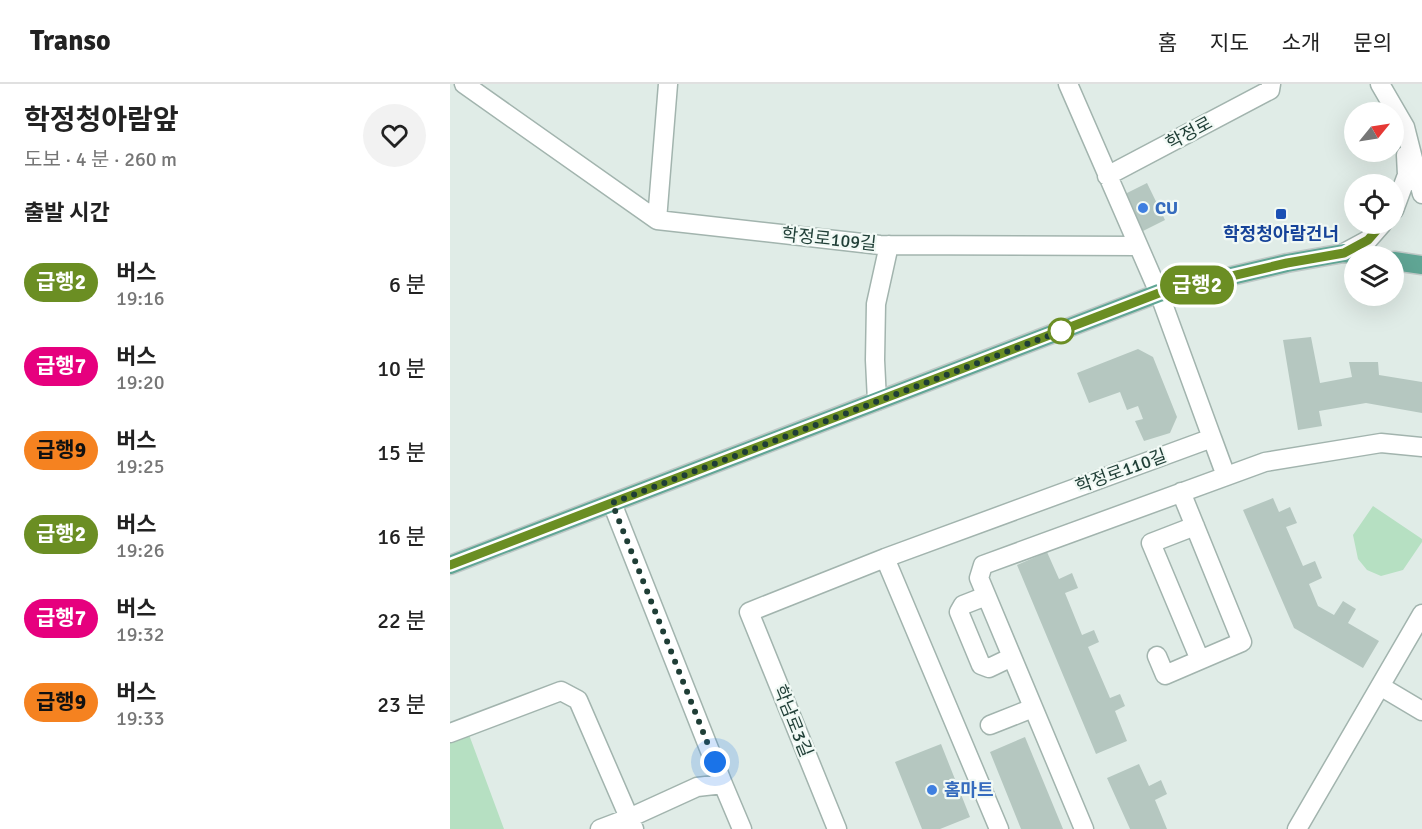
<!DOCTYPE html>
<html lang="ko">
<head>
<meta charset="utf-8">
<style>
  :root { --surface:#fff; --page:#f2f2f2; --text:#222; --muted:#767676; --line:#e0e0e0 }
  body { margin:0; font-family:Signika,"Noto Sans KR",sans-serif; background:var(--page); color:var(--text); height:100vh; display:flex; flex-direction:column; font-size:22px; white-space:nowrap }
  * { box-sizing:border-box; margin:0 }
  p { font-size:20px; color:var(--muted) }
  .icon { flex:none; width:33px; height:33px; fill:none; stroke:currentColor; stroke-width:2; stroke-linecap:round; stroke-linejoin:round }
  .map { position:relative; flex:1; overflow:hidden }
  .panel { display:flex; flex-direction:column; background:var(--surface); width:450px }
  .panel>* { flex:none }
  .badge { padding:0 12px; border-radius:20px; font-size:21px; line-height:39px }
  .needle { width:39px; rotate:60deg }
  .tools { position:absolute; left:894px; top:18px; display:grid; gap:12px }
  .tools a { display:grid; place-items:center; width:60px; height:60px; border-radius:50%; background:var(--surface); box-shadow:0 6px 24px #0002; font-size:30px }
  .you { position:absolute; width:30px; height:30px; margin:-15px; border:4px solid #fff; border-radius:50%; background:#1a73e8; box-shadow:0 0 0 9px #1a73e833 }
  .map>.badge { position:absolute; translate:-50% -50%; box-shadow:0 0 0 3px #fff }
  h2 { padding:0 24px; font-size:22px; line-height:54px }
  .round { display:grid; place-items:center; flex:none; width:63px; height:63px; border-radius:32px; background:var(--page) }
  .headline { display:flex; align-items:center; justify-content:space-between; height:102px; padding:0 24px }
  h1 { font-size:28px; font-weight:700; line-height:45px }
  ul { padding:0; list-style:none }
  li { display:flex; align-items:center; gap:18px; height:84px; padding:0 24px }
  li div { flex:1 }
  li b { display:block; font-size:22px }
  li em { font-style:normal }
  li .badge { min-width:66px; font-weight:700; text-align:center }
  header { display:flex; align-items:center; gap:36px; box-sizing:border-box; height:84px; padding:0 30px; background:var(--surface); border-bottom:2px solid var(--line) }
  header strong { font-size:28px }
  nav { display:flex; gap:33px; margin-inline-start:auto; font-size:21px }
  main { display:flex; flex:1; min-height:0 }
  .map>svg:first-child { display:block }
</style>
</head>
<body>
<header>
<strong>Transo</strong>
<nav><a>홈</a><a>지도</a><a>소개</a><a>문의</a></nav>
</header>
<main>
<section class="panel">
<div class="headline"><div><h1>학정청아람앞</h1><p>도보 · 4 분 · 260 m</p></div><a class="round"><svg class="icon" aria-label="heart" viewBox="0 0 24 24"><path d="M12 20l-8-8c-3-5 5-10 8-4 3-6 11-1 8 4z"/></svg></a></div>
<h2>출발 시간</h2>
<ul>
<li><span class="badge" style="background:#6b8e23;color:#fff">급행2</span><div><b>버스</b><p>19:16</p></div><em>6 분</em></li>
<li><span class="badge" style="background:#e6007e;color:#fff">급행7</span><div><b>버스</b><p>19:20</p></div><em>10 분</em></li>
<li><span class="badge" style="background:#f58220;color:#111">급행9</span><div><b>버스</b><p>19:25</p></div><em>15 분</em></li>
<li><span class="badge" style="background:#6b8e23;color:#fff">급행2</span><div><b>버스</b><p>19:26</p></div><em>16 분</em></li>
<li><span class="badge" style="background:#e6007e;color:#fff">급행7</span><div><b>버스</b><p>19:32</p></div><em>22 분</em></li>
<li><span class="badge" style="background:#f58220;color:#111">급행9</span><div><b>버스</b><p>19:33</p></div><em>23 분</em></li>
</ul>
</section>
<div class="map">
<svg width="972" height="745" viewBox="0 0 972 745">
  <rect width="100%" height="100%" fill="#e0ece7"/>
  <!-- green -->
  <path fill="#b6e0c2" d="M923,422L972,455V458L953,486L931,492L917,486L908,475L903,451Z
    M18,648L54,745H0V655Z"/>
  <!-- building -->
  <path fill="#b5c7c0" d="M697,99L715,136L689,149L671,112Z
    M861,253L870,299L902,293L899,278H928L929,291L972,298V329L916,319L869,327L872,342L848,346L833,256Z
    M688,265L703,273L727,333L720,349L694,357L685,337L693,335L688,322L677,326L670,308L639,319L627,289Z
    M823,414L829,428L840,423L847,439L836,443L853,482L865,477L872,494L859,500L868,522L884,531L893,517L906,525L898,539L929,557L913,584L844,544L793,426Z
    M597,468L609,495L622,489L628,504L615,509L632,551L644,546L649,558L638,563L660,614L670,610L675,622L665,627L677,657L646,670L567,481Z
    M575,653L613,745H571L540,668Z
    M491,660L520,733L490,745H472L445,678Z
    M689,680L699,702L711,696L717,710L705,716L717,745H680L657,694Z"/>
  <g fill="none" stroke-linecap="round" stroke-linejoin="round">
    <defs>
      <path id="minor" d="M14,0L207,136L430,161L688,162
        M930,0L955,43L972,110
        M657,92L820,6L821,0
        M944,126L957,91L956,71
        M207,136L218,0
        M894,169L918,156L932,140
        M427,317L425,276L426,220L439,161
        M762,354L776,392
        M162,419L273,700L292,745
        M745,442L701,459L750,576
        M435,474L549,745
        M536,512L513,521L509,528L531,581L539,584L562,573
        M707,572L715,591L792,558L731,408
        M930,602L972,627
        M540,641L583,624
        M0,649L111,607L128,616L184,745
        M150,745L179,734L247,703L273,700
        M387,745L299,528L435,474L762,354L709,209L618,0
        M634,745L529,494L533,481L815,378L931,359L972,363
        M847,745L972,530"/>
      <path id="major" d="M944,177L972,181
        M0,481L709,209L837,179L894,169L916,172"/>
    </defs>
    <!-- minor casing -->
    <use href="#minor" stroke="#a2b4ae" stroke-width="21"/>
    <!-- major casing -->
    <use href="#major" stroke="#c0c9c7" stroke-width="21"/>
    <!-- minor -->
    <use href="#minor" stroke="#fff" stroke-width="18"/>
    <!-- major -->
    <use href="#major" stroke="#60a695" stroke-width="18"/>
  </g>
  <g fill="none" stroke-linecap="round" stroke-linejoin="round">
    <defs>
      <path id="line" d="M0,481L709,209L837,179L894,169L918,156L932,140"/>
    </defs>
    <!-- line casing -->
    <use href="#line" stroke="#fff" stroke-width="14"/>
    <!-- line -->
    <use href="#line" stroke="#6b8e23" stroke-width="9"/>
    <!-- walk -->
    <path stroke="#1f3e36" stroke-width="6" stroke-dasharray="0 10.8" d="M265,678L162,419L611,247"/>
  </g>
  <!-- markers -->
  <g fill="#3f7fe0" stroke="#f1f9f5" stroke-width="2">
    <circle cx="693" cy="124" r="6"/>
    <circle cx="482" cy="706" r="6"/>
  </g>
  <rect fill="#1a4fb4" stroke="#f1f9f5" stroke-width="2" x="825" y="124" width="12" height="12" rx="3"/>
  <circle fill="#fff" stroke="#6b8e23" stroke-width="3" cx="611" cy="247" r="12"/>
  <g text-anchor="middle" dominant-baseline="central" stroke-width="4.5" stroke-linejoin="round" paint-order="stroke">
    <!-- street labels -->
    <g font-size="18" fill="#1f3e36" stroke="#f1f9f5">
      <text transform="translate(739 49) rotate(-28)">학정로</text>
      <text transform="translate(379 155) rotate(6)">학정로109길</text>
      <text transform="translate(671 387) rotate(-20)">학정로110길</text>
      <text transform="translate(343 637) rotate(68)">학남로3길</text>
    </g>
    <!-- shop labels -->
    <g font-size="18" font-weight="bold" fill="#366cbe" stroke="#f1f9f5" text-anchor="start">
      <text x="705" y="124">CU</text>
      <text x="494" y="706">홈마트</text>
    </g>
    <!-- transit labels -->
    <g font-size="18" font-weight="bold" fill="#164399" stroke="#f1f9f5">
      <text x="831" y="150">학정청아람건너</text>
    </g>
  </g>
</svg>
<div class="tools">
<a><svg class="needle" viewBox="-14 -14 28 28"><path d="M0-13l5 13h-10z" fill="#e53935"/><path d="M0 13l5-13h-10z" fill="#767676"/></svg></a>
<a><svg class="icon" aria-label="locate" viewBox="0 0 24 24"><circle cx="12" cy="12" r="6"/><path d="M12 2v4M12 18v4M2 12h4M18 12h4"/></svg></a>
<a><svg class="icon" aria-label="layers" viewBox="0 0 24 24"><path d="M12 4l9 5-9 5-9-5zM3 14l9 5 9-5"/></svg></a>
</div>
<div class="you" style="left:265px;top:678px"></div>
<b class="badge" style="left:747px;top:201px;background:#6b8e23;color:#fff">급행2</b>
</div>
</main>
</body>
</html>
